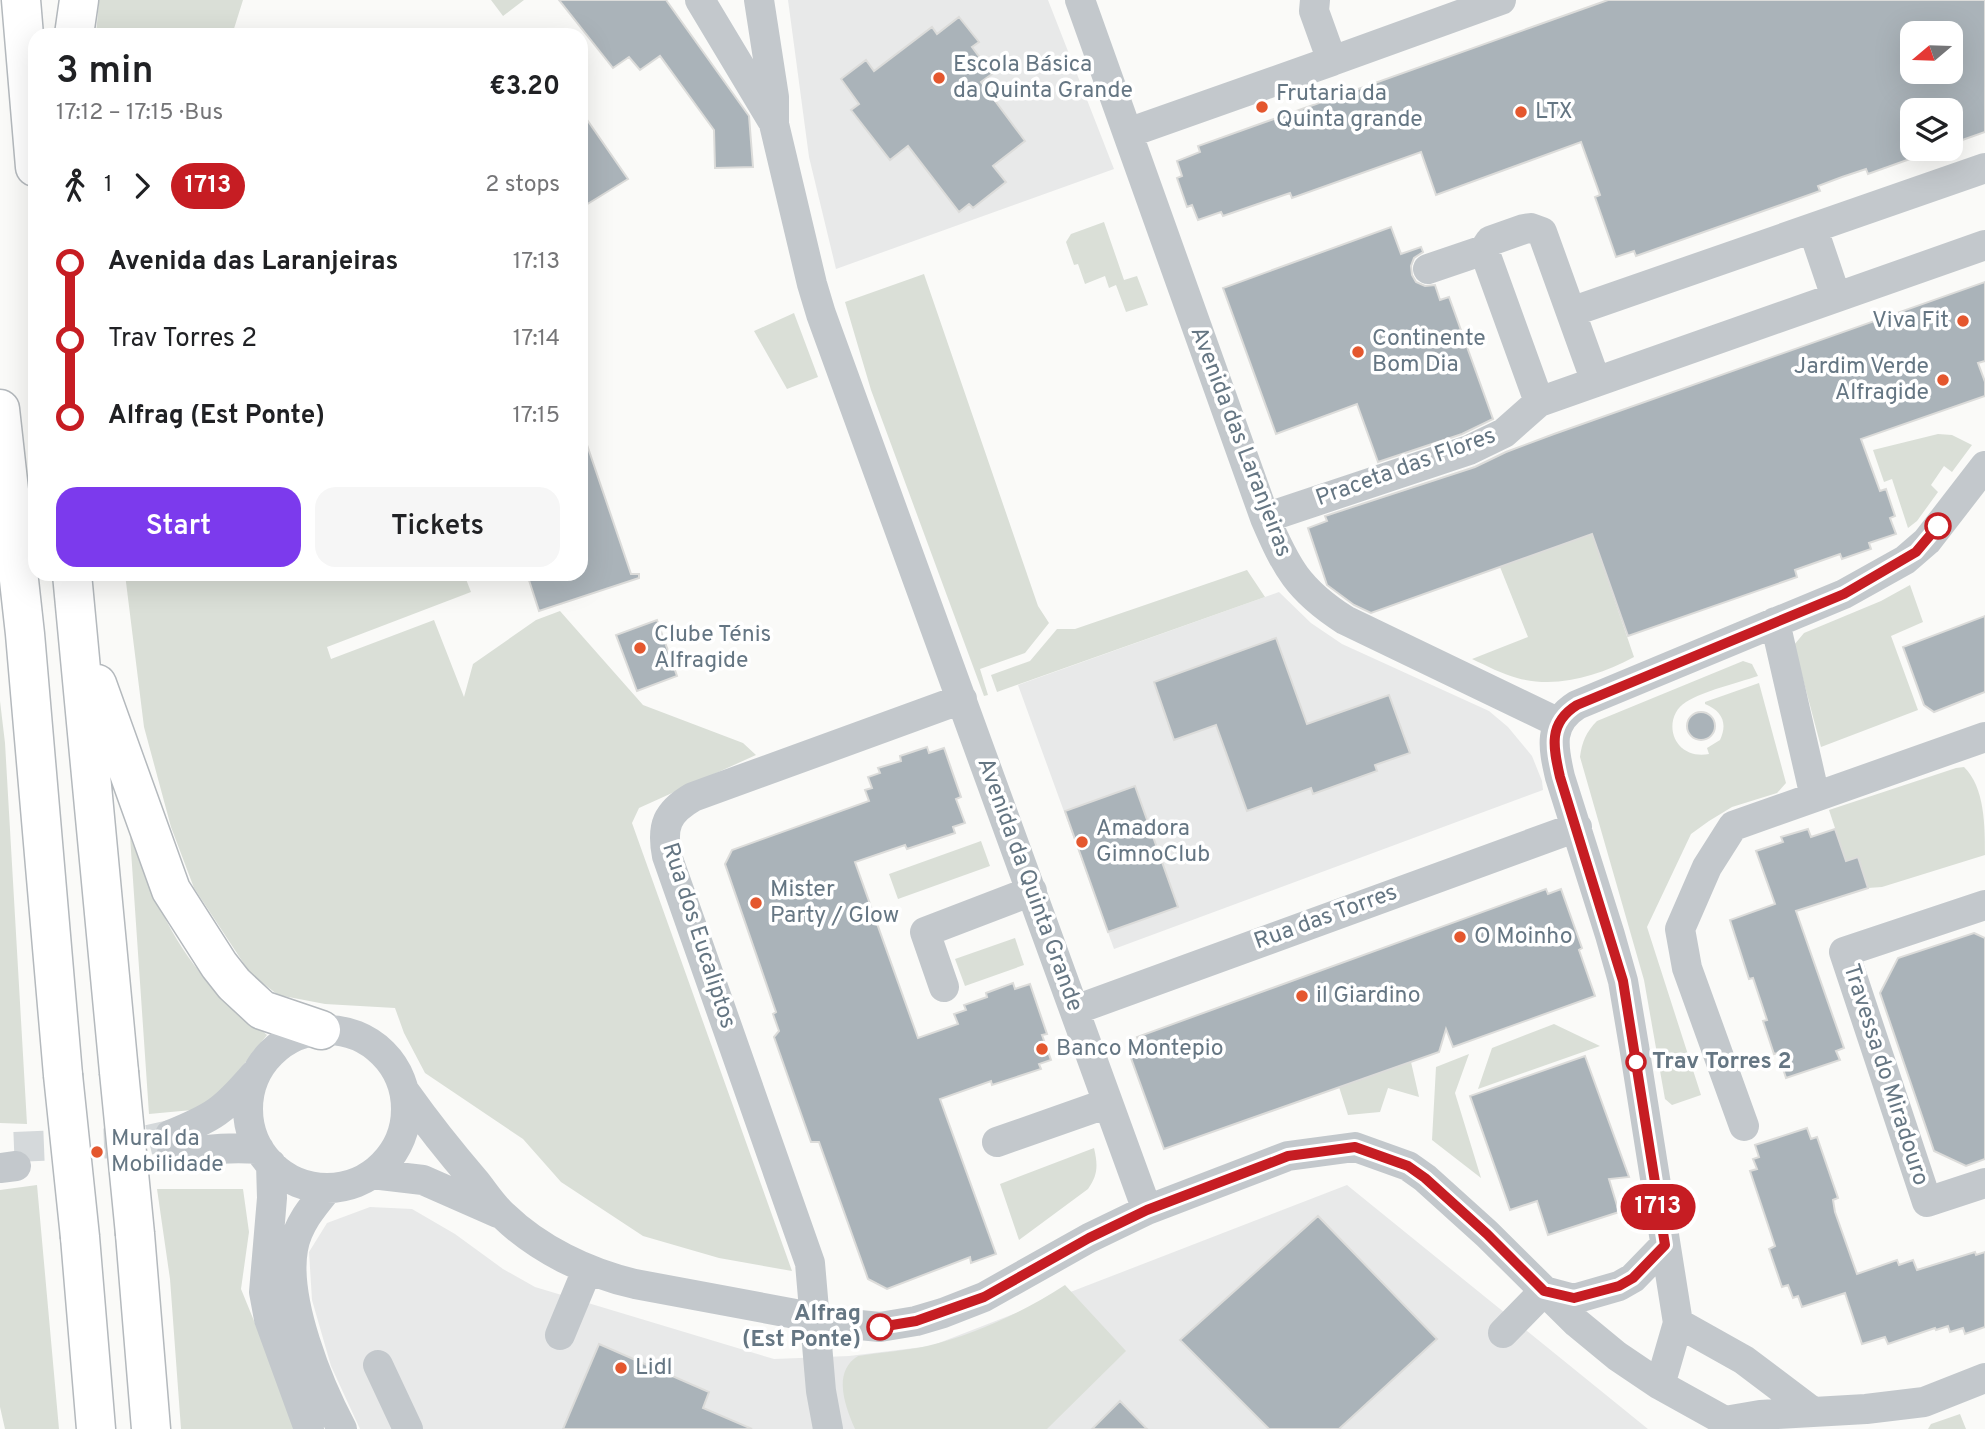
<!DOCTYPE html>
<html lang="en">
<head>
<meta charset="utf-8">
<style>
  :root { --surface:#fff; --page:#f6f6f6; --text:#202124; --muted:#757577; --accent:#7c3aed }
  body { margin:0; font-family:Overpass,sans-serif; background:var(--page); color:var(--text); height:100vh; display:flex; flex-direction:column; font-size:26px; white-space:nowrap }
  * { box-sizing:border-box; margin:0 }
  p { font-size:23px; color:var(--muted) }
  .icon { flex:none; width:38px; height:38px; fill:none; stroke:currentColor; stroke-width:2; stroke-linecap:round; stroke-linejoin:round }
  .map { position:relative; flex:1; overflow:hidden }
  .drawer { position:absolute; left:28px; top:28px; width:560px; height:553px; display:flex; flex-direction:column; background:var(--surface); border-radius:21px; box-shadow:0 7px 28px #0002 }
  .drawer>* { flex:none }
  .badge { padding:0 14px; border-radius:23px; font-size:24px; line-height:46px }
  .needle { width:46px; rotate:251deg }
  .buttons { position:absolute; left:1900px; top:21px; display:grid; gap:14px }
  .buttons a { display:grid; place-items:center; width:63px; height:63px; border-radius:14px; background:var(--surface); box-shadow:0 7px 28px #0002; font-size:35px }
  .map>.badge { position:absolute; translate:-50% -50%; box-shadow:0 0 0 4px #fff }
  .legs { display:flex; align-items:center; gap:10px; height:77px; padding:0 28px; font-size:23px }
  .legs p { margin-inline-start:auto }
  .overview { display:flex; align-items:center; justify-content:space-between; height:119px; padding:0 28px }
  h1 { font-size:38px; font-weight:600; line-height:52px }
  .cta { display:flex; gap:14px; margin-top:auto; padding:14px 28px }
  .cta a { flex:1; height:80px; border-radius:21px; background:var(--accent); color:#fff; font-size:28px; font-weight:600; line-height:80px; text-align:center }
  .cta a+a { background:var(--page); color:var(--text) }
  ul { padding:0 28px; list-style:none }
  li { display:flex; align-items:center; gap:24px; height:77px; font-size:26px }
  li i { display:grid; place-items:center; width:10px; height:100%; margin:0 9px; background:currentColor }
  li i::after { content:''; width:18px; height:18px; margin:-9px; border:5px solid; border-radius:50%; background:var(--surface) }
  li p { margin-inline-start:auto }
  li:first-child i { background:linear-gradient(#0000 50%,currentColor 0) }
  li:last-child i { background:linear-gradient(currentColor 50%,#0000 0) }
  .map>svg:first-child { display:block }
</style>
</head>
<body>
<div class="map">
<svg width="1985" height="1429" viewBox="0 0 1985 1429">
  <rect width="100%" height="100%" fill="#fafaf8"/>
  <!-- built -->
  <path fill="#e8e9e9" d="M788,0H1048L1114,169L836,269L809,157Z
    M1279,592L1311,623L1342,644L1489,711L1508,727L1532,756L1542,781L1543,790L1114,949L1018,685Z
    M1347,1185L1648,1429H360L331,1366L312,1300L309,1252L327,1223L370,1207L412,1209L455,1234L503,1269L535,1287L774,1359L849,1356L931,1346Z"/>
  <!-- green -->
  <path fill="#dadfd7" d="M99,0H243L232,35H96Z
    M491,0H524L503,16Z
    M1104,222L1124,280L1137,276L1148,305L1126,312L1116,285L1109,288L1105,276L1085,284L1078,264L1074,265L1066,242L1071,234Z
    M924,274L1038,606L1049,623L1025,653L980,669L988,695L984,696L871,390L845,302Z
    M794,313L818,377L787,389L754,331Z
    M1938,434L1952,435L1972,445L1952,472L1944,466L1931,485L1938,492L1917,521L1908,528L1892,479L1884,482L1873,450Z
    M1592,534L1634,657C1598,676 1557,689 1517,678C1502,674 1487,666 1472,659L1528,637L1500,567Z
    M1247,570L1265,597L997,692L991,675L1030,661L1057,629H1075Z
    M125,574H464L471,592L327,647L331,659L434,620L464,697L473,664L536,620L560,611L643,705L743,743L756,755L639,808L632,823L792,1271L719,1258L643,1236L561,1182L523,1139L425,1073L404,1033L395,1008L325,1004L278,995L250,973L194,888L171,827L144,727Z
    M1910,585L1923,622L1891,636L1918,710L1821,747L1794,645L1804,633L1881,601Z
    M1743,661L1752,664L1758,676C1737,683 1704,691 1686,702C1671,711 1668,732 1679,745C1687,754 1698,756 1709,754L1707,748L1720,740C1728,723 1722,711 1705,704V702L1759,683L1786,783L1777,793L1732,807L1709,821L1691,834L1647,927L1701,1095L1672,1105L1665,1099L1644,980L1580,757C1582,742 1586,732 1597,721Z
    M0,701L5,743L27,1124L0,1123Z
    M1964,767C1985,787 1985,827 1985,855L1882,887L1868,888L1858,857L1846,861L1829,810L1956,768Z
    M130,836C148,885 171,941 207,980C226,999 247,1017 267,1035L237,1073L203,1109L149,1114Z
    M981,841L990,866L898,899L889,874Z
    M1015,938L1024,965L965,986L955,959Z
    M1554,1024L1600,1046L1478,1089L1492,1048Z
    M1469,1054L1455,1093L1481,1178L1432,1140L1436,1067Z
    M1411,1062L1419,1097L1388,1088L1380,1112L1348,1115L1339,1087Z
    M1094,1148C1098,1165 1098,1175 1088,1189L1019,1240L1000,1184Z
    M37,1185L59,1429H5L0,1407V1190Z
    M157,1189H243L249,1232L241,1289L298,1429H181L170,1279Z
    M1065,1285L1126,1351L1047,1429H855C845,1406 832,1372 858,1356C881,1352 905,1351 927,1346C977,1334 1023,1312 1065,1285Z
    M1960,1414L1966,1429H1928L1931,1424Z"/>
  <!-- building -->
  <path fill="#aab3b9" stroke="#dcdcda" stroke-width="2" fill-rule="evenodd" d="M559,0H666L749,116L753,167L715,168L714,130L660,56L640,70L629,57L613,68Z
    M1608,0H1985V132L1951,144V110H1913V149H1938L1868,174L1866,169L1842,177L1818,186L1820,191L1636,256L1634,251L1616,257L1595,197L1600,195L1581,142L1436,195L1421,152L1292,198L1290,193L1223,216L1221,212L1198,220L1192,205L1187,207L1177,178L1182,176L1177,161L1200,152L1198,146ZM1913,33H1951V72H1913Z
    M959,17L979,42L972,47L992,74L981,82L1025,141L993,166L1006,182L973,208L969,204L959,212L908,146L890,160L851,110L859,104L841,79L866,60L874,71L932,27L937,34Z
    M581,111L628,179L581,208Z
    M1391,227L1401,254L1421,247L1423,252L1414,258L1411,266L1412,275L1416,282L1425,286L1435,285L1440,300L1449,297L1493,419L1462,434L1378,462L1357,404L1276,434L1223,288Z
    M1985,282V361L1978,363L1985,382V396L1861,439L1880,491L1886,489L1895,516L1890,518L1896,534L1869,543L1871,549L1842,559L1840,554L1795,570L1797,577L1628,636L1592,534L1371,613L1354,605L1327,585L1308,528L1327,521L1325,516L1475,467L1506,452L1554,434Z
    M585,439L631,574H639V578L539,611L527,574H581V440Z
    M1985,616V692L1934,712L1924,705L1903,647Z
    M657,620L677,676L637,691L616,635Z
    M1276,638L1307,724L1389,695L1410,753L1375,765L1377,771L1313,794L1311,788L1247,811L1216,725L1174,740L1154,682Z
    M1687 726a14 14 0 1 1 28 0a14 14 0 1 1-28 0Z
    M927,747L929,753L944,748L961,797L956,799L965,823L953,827L955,833L907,849L905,845L855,862L918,1038L958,1024L954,1014L966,1010L964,1005L987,997L986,993L1013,983L1015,989L1030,984L1047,1034L1042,1035L1051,1060L1039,1064L1041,1069L992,1085L991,1081L940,1099L996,1254L971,1263L970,1257L887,1289L868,1279L819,1142H811L774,1037L779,1031L773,1014L776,1012L725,864L732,850L869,801L865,790L872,788L868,777L880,773L878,768L901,761L900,756Z
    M1135,786L1178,907L1108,932L1065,811Z
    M1808,829L1811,837L1835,829L1846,861L1858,857L1868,888L1796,911L1844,1048L1836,1051L1840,1060L1786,1078L1778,1053L1774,1054L1763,1021L1767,1020L1753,978L1749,979L1730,920L1775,904L1756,851L1783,842L1781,837Z
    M1546,889L1548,894L1561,889L1582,948L1579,950L1595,996L1453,1047L1446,1029L1439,1052L1164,1149L1127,1047L1139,1043L1137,1037Z
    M1974,933L1985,938V1159L1966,1166L1934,1151L1880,993L1898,958Z
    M1585,1056L1629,1177L1609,1179L1619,1212L1548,1235L1537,1201L1510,1210L1470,1096Z
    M1807,1128L1811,1139L1817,1137L1838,1198L1833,1200L1835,1212L1857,1274L1897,1260L1899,1265L1913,1260L1917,1270L1975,1252L1976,1255L1985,1252V1327L1965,1334L1963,1328L1950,1332L1948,1326L1936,1330L1935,1328L1888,1344L1885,1337L1862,1344L1845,1293L1802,1307L1798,1296L1793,1298L1788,1285L1782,1287L1769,1249L1775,1246L1750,1171L1757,1169L1753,1159L1759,1157L1755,1145Z
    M1318,1216L1437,1339L1339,1429H1269L1180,1340Z
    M599,1344L709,1392L703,1408L752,1429H563Z
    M1120,1401L1147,1429H1092Z"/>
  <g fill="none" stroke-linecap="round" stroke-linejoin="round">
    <!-- minor-tunnel -->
    <path stroke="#d5d9db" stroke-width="30" stroke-dasharray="30 15" stroke-linecap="butt" d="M14,1147L140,1142L170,1135"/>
    <defs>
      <path id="highway" d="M21,0L35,167
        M74,35L79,0
        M0,409L25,634L63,1075
        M72,574L119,1072
        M97,684L171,890L219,965L234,984L262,1010L321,1030
        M135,1234L151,1429
        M80,1237L96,1429"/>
    </defs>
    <!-- highway casing -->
    <use href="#highway" stroke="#b4b9bd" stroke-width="41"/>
    <!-- minor -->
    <path stroke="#c3c8cc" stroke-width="30" d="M700,0L772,120
      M759,0L774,97V124L812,284L821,314L1147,1210
      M1080,0L1265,518C1286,567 1298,590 1345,620L1557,722
      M1315,0L1314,11L1332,61L1501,0
      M1128,133L1332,61
      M1813,229L1836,297
      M1428,269L1484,250
      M1571,312L1985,168
      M1539,402L1484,250L1490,241L1524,229L1531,228L1542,232L1596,382
      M1265,518L1469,450L1504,433L1539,402L1985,245
      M1775,622L1815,797
      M1985,905L1844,952L1927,1202L1985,1183
      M944,987L925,932L1032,891
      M1075,1010L1577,827
      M248 1109a79 79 0 1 1 158 0a79 79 0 1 1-158 0Z
      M405,1092C427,1123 450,1152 475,1181C484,1192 492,1205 503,1215C538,1249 587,1273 635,1284L849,1324L880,1327L916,1321L943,1313L984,1297L1089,1238L1147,1210L1288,1156L1355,1147L1408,1166L1425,1178L1487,1234L1577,1323L1617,1356L1660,1385L1725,1421L1760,1415L1866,1409L1924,1402L1985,1378
      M1744,1126L1687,968L1680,929L1707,867L1733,826L1985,737
      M170,1135C214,1117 223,1111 254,1075
      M997,1142L1108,1103
      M171,1156C201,1149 228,1147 259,1149
      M271,1164L272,1198L264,1292L269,1319L309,1429
      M0,1168L16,1166
      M372,1174L423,1180L498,1213
      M328,1188C313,1206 297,1225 293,1249C284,1300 318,1384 342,1429
      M1544,1291L1574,1299L1619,1286L1633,1278L1665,1245
      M1678,1323L1744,1360L1813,1412
      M1503,1333L1544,1291
      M560,1335L587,1270
      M378,1365L408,1429
      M1660,1385L1678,1323L1634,1046L1623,981L1610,935L1560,777C1553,747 1548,723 1577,705L1844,594L1905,560L1927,541L1985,466
      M828,1429L821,1391L810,1263L667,856C661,826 667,812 693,797L962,699"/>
    <!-- highway -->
    <use href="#highway" stroke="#fff" stroke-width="38"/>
    <defs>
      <path id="highway-bridge" d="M119,1072L135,1234
        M63,1075L80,1237"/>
    </defs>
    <!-- highway-bridge casing -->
    <use href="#highway-bridge" stroke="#b4b9bd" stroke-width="41" stroke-linecap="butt"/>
    <!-- highway-bridge -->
    <use href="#highway-bridge" stroke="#fff" stroke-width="38"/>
  </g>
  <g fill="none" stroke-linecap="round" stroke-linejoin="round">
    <defs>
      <path id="line-1" d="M880,1327L916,1321L984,1297L1089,1238L1147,1210L1270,1163L1288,1156L1355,1147L1408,1166L1425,1178L1487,1234L1544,1291L1574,1298L1619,1286L1633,1278L1665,1245L1623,981L1560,777C1553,747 1548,723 1577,705L1844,594L1916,552L1938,526"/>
    </defs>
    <!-- line-1 casing -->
    <use href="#line-1" stroke="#fff" stroke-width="16"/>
    <!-- line-1 -->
    <use href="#line-1" stroke="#c61d23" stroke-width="10"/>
  </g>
  <!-- markers -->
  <g fill="#e4572e" stroke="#fff" stroke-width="2.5">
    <circle cx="939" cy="78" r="7"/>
    <circle cx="1262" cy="107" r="7"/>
    <circle cx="1521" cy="112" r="7"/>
    <circle cx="1963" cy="321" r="7"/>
    <circle cx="1358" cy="352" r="7"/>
    <circle cx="1943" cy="380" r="7"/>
    <circle cx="640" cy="648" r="7"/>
    <circle cx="1082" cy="842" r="7"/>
    <circle cx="756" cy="903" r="7"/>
    <circle cx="1460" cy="937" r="7"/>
    <circle cx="1302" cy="996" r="7"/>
    <circle cx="1042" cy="1049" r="7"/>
    <circle cx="97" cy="1152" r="7"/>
    <circle cx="621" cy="1368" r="7"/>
  </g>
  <g fill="#fff" stroke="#c61d23" stroke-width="3.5">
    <circle cx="1938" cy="526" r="12"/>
    <circle cx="1636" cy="1062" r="9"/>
    <circle cx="880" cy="1327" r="12"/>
  </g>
  <g text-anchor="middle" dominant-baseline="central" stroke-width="7" stroke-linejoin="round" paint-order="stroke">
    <!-- poi labels -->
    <g font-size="23" fill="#657683" stroke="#fff" text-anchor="start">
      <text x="953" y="65">Escola Básica<tspan x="953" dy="26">da Quinta Grande</tspan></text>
      <text x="1276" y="94">Frutaria da<tspan x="1276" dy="26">Quinta grande</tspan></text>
      <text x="1535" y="112">LTX</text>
      <text x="1949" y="321" text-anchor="end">Viva Fit</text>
      <text x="1372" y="339">Continente<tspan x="1372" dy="26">Bom Dia</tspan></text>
      <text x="1929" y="367" text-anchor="end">Jardim Verde<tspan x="1929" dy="26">Alfragide</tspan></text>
      <text x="654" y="635">Clube Ténis<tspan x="654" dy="26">Alfragide</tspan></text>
      <text x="1096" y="829">Amadora<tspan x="1096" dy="26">GimnoClub</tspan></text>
      <text x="770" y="890">Mister<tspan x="770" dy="26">Party / Glow</tspan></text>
      <text x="1474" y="937">O Moinho</text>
      <text x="1316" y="996">il Giardino</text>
      <text x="1056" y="1049">Banco Montepio</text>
      <text x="111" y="1139">Mural da<tspan x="111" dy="26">Mobilidade</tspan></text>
      <text x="635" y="1368">Lidl</text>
    </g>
    <!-- street labels -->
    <g font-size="23" fill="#657683" stroke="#fff">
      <text transform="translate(1240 442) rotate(69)">Avenida das Laranjeiras</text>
      <text transform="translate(1406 468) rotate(-20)">Praceta das Flores</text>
      <text transform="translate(1029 885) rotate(70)">Avenida da Quinta Grande</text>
      <text transform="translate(1326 918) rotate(-20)">Rua das Torres</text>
      <text transform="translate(698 936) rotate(72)">Rua dos Eucaliptos</text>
      <text transform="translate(1885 1075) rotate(72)">Travessa do Miradouro</text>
    </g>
    <!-- stop labels -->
    <g font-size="23" font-weight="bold" fill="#657683" stroke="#fff" text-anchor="start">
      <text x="1652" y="1062">Trav Torres 2</text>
      <text x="861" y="1314" text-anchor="end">Alfrag<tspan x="861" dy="26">(Est Ponte)</tspan></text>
    </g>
  </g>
</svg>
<div class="buttons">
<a><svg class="needle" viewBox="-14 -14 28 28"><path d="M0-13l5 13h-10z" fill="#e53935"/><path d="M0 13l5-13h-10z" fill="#757577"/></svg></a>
<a><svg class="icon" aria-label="layers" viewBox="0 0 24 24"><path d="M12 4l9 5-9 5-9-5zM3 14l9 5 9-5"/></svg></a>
</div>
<b class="badge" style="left:1658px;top:1207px;background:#c61d23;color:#fff">1713</b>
<section class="drawer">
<div class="overview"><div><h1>3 min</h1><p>17:12 – 17:15 · Bus</p></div><b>€3.20</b></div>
<div class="legs"><svg class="icon" aria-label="walk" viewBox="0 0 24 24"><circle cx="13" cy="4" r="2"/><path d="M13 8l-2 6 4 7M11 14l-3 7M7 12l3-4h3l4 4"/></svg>1<svg class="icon" aria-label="forward" viewBox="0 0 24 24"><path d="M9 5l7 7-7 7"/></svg><b class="badge" style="background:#c61d23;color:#fff">1713</b><p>2 stops</p></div>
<ul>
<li><i style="color:#c61d23"></i><b>Avenida das Laranjeiras</b><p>17:13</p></li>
<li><i style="color:#c61d23"></i><span>Trav Torres 2</span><p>17:14</p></li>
<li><i style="color:#c61d23"></i><b>Alfrag (Est Ponte)</b><p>17:15</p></li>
</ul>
<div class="cta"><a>Start</a><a>Tickets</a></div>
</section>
</div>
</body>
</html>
